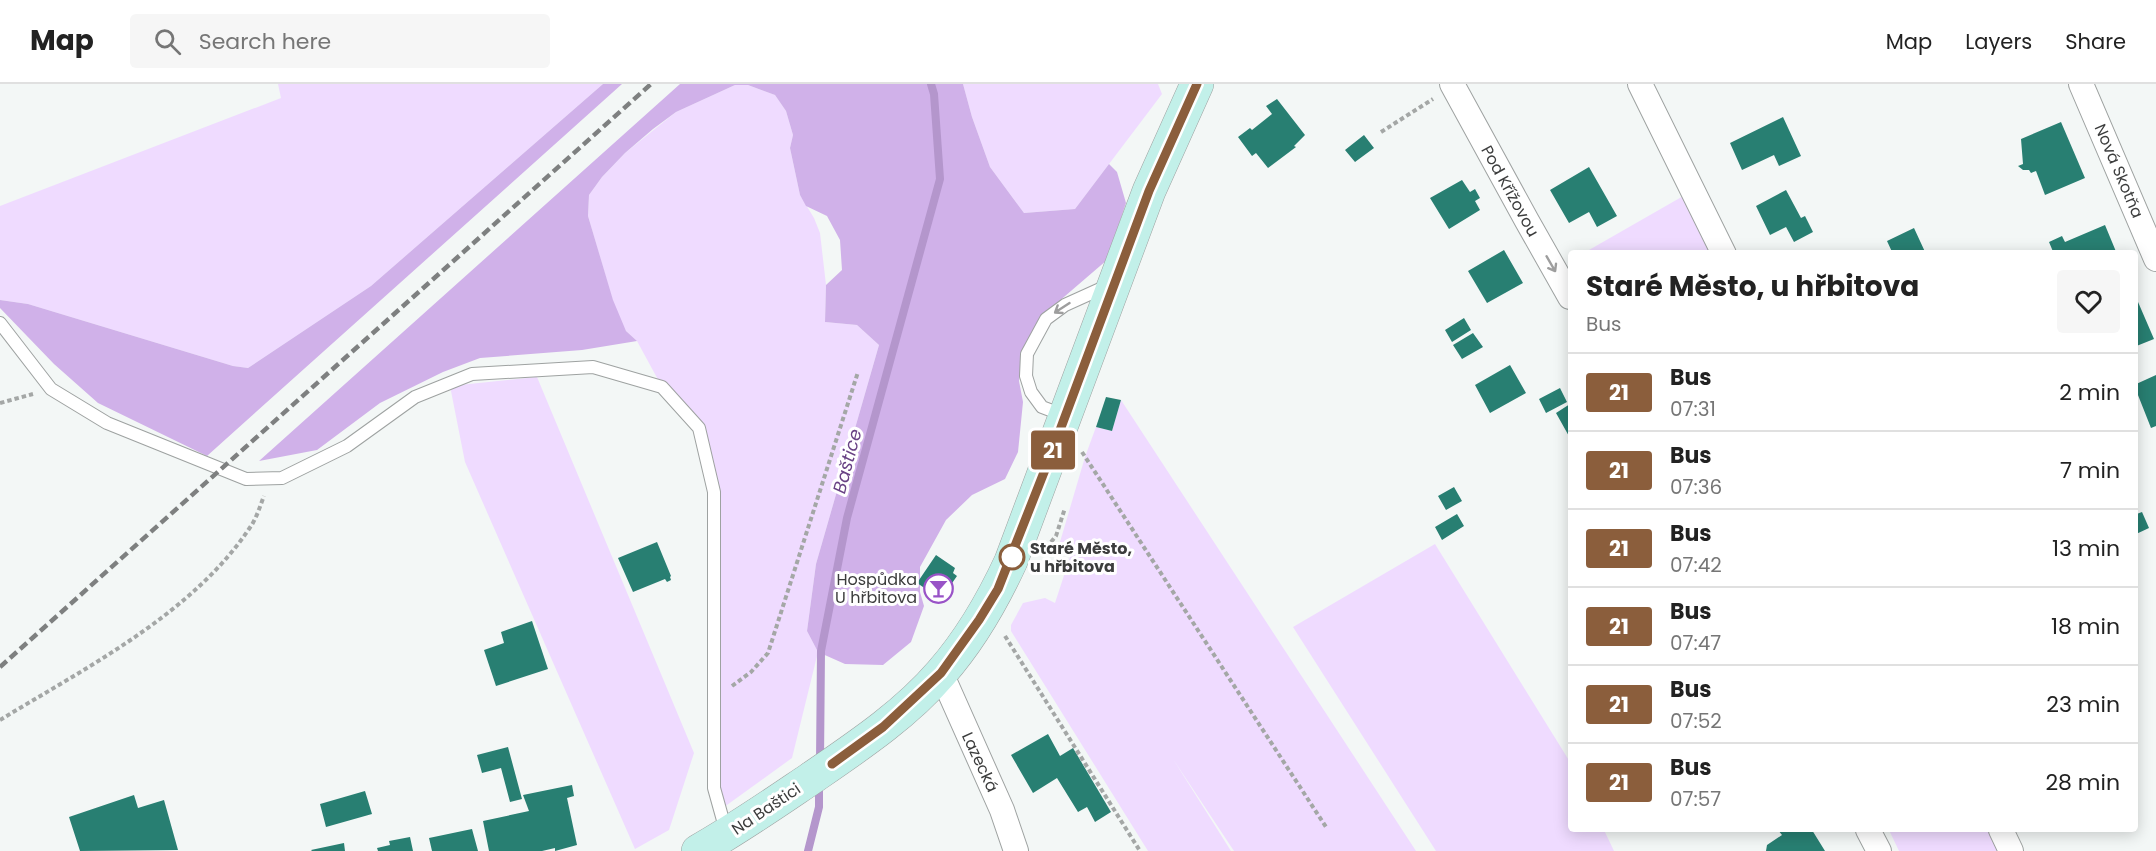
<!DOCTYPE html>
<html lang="en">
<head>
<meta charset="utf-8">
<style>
  :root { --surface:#fff; --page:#f6f6f6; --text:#222; --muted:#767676; --line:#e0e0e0 }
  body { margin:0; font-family:Poppins,sans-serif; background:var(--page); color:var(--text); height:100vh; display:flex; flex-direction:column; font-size:22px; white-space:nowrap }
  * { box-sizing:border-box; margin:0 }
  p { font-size:20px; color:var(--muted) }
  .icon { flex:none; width:33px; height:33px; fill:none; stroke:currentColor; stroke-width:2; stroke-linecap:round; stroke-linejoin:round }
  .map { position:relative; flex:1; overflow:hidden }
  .details { position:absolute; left:1568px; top:166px; width:570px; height:582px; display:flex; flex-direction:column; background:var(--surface); border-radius:6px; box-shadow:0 3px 15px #0003 }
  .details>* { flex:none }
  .badge { padding:0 12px; border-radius:4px; font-size:21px; line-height:39px }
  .map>.badge { position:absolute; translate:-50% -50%; box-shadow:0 0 0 3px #fff }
  .round { display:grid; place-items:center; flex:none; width:63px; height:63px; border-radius:6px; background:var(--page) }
  .summary { display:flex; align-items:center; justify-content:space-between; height:102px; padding:0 18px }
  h1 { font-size:28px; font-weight:700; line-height:45px }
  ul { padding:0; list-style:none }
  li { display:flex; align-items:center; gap:18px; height:78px; padding:0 18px; border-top:2px solid var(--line) }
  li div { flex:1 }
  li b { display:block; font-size:22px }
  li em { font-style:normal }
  li .badge { min-width:66px; font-weight:700; text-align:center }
  header { display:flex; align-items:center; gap:36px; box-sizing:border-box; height:84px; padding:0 30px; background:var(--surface); border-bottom:2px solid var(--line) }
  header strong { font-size:28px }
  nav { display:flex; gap:33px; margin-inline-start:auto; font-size:21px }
  .search { width:420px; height:54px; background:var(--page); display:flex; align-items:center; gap:15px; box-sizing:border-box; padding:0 21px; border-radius:6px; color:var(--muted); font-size:22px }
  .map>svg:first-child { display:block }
</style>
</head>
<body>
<header>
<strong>Map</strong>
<div class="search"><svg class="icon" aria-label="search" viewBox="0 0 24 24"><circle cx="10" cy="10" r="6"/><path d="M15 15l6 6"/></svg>Search here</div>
<nav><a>Map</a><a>Layers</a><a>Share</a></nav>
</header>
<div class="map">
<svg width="2156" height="767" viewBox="0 0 2156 767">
  <rect width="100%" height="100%" fill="#f3f7f6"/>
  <!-- green -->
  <path fill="#efdbff" d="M278,0H603L371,202L248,284L233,282L28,220L0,216V122L281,14Z
    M963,0H1158L1162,10L1075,125L1024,129L990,83L972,33Z
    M735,1H748L775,11L786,27L793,51L790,64L800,111L814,134L820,149L826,201L825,238L857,241L879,261L816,480L807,547L818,568L792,674L720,726L714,408L699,344L662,303L637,257L626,247L617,231L588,132L589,111L602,93L625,69L676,28Z
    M1685,111L1717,170H1582Z
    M537,293L694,669L669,746L635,765L465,378L450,302Z
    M1121,316L1416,767H1234L1173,675L1231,767H1148L1011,547V541L1023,519L1045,514L1055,519L1070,473L1060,458L1085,373L1096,343L1112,347Z
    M1435,460L1570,678V746H1604L1614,767H1436L1293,543Z
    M1889,746H1991L2001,767H1899Z"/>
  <!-- forest -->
  <path fill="#d0b1e9" d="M603,0H622L207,372L98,319L54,280L0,224V216L28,220L233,282L248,284L371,202Z
    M680,0H963L972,33L990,83L1024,129L1075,125L1109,80L1117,88L1126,119L1107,176L1043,231L1022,274L1019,297L1023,318L1018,368L1005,395L972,411L946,436L920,483V508L924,522L911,558L883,581L845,580L818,568L807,547L816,480L879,261L857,241L825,238L826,201L842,186L840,156L827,132L806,122L800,111L790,64L793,51L786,27L775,11L748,1H735L676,28L653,45L625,69L602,93L589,111L588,132L613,216L626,247L637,257L582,266L480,274L443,288L380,319L317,366L259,377Z"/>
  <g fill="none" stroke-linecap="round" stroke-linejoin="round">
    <!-- stream -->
    <path stroke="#b496cc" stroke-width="8" d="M820,677L821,567L847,434L940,95L934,10L931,0
      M808,767L819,723V701"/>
  </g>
  <!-- building -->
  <path fill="#287f72" d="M1277,15L1305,51L1294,62L1296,63L1268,84L1256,69L1252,72L1238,53L1250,44L1252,46L1272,30L1266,22Z
    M1783,33L1801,72L1779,82L1774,71L1742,86L1730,59Z
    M2061,38L2085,94L2045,111L2036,87L2031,89L2029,86H2023L2018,82L2023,80L2021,55Z
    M1364,51L1374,64L1355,78L1345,66Z
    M1589,83L1617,132L1597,143L1589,128L1569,139L1550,106Z
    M1462,96L1470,108L1475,105L1480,114L1475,117L1480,126L1449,145L1430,114Z
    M1786,106L1801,134L1805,132L1813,148L1794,158L1786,143L1770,151L1756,122Z
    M2105,141L2117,170H2054L2049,158L2062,152L2065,158Z
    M1914,144L1926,170H1893L1887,157Z
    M1504,166L1523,199L1487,219L1468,187Z
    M2135,211L2154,255L2134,263V212Z
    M1464,234L1471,246L1452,258L1445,246Z
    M1473,249L1483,263L1462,275L1453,261Z
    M1510,281L1526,309L1490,329L1475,301Z
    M2156,291V342L2151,344L2134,301Z
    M1560,304L1567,318L1546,329L1539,315Z
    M1106,313L1121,316L1112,347L1096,343Z
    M1570,320V354L1556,329Z
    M1454,403L1462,417L1446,426L1438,412Z
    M2142,428L2149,444L2134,451V431Z
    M1457,430L1464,442L1442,456L1435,443Z
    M657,458L671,492L670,493L671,496L667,498L665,495L633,508L618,474Z
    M936,471L955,484L953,489L957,492L941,515L917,499Z
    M532,537L548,585L496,602L484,566L504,559L501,548Z
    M1048,650L1060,672L1073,664L1111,728L1095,738L1087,723L1078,728L1057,694L1033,709L1011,671Z
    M508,663L522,715L510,718L501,684L482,689L477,671Z
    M572,701L574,712L567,714L577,761L555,767V764L542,767H489L483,737L529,727L523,711Z
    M365,707L372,730L326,743L320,720Z
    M134,711L138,724L164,716L178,766L80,767L69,733Z
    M472,745L478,767H432L429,754Z
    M1778,746H1812L1825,767H1766L1767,761L1782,751Z
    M410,753L413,767H378L377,764L390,761L389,757Z
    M344,759L345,767H312L311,766Z"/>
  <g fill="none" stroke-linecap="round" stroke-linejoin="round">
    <defs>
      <path id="lane" d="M0,239L51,305L107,339L246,395L282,394L347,362L415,313L472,290L593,283L662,303L699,344L714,408V704L726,747
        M1063,331L1042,323L1031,308L1026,292L1027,270L1046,235L1065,221L1107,202"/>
      <path id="street" d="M1452,0L1527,137L1570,213
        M1640,0L1724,170
        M2081,0L2156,175
        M941,589L1002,726L1016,767
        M1868,746L1879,767
        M2001,746L2011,767"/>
      <path id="secondary" d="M698,767C737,745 773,720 810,695C855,664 905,631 941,589C970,556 993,516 1011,477L1149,107L1197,0"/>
    </defs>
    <!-- lane casing -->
    <use href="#lane" stroke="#9ea2a1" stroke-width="14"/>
    <!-- street casing -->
    <use href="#street" stroke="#9ea2a1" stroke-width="26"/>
    <!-- secondary casing -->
    <use href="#secondary" stroke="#9ea2a1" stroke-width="34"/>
    <!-- path -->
    <path stroke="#a4a7a6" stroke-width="4" stroke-dasharray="4.5 3" stroke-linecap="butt" d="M1381,48L1433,15
      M0,319L33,310
      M1082,368L1326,743
      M1051,458L1056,452L1065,424
      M1005,552L1140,767
      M732,602L751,588L768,569L858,288
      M0,636C87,583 194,529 251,442C257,433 260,422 264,412"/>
    <!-- lane -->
    <use href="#lane" stroke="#fff" stroke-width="12"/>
    <!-- street -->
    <use href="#street" stroke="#fff" stroke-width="24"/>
    <!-- secondary -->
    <use href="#secondary" stroke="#c2f0e9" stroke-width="33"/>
    <!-- rail -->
    <path stroke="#7e8080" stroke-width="4.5" stroke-dasharray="9 4.5" stroke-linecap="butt" d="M0,583L651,0"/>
  </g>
  <!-- one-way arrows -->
  <defs><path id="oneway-shaft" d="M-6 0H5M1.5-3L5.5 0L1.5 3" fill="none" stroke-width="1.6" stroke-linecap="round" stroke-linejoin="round" transform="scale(1.5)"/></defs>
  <g stroke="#9e9e9e">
    <use href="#oneway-shaft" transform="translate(1551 180) rotate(60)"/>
    <use href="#oneway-shaft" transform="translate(1062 224) rotate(147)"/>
  </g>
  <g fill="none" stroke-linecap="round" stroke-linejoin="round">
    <defs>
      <path id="line" d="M832,680L883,643L941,589L979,536L998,505L1050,373L1149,107L1197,0"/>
    </defs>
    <!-- line casing -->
    <use href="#line" stroke="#fff" stroke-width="14"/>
    <!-- line -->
    <use href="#line" stroke="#8b5e3c" stroke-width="9"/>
  </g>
  <!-- icons -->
  <defs>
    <symbol id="bar-ring" viewBox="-11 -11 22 22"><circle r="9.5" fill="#fff" stroke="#9953c7" stroke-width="1.5"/><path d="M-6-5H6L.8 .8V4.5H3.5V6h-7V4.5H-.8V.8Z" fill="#9953c7"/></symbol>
  </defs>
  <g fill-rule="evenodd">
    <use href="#bar-ring" x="922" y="488" width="33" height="33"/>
  </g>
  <!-- markers -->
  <circle fill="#fff" stroke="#8b5e3c" stroke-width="3" cx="1012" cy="473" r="12"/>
  <g text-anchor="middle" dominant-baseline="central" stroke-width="6" stroke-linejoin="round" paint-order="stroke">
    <!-- street labels -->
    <g font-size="16" fill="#3c3d3d" stroke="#fff">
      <text transform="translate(2119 87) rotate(67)">Nová Skotňa</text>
      <text transform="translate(1510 107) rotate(61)">Pod Křížovou</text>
      <text transform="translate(980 678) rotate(65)">Lazecká</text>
      <text transform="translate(766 725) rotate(-34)">Na Baštici</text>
    </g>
    <!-- stop labels -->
    <g font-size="16" font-weight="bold" fill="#3c3d3d" stroke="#fff" text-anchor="start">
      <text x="1030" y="464">Staré Město,<tspan x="1030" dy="18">u hřbitova</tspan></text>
    </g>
    <!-- poi labels -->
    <g font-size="16" fill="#3c3d3d" stroke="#fff" text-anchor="end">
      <text x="917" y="495">Hospůdka<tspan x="917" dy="18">U hřbitova</tspan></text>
    </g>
    <!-- water labels -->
    <g font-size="18" font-style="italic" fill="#684184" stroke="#fff">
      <text transform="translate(847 377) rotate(-75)">Baštice</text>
    </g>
  </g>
</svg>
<b class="badge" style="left:1053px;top:366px;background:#8b5e3c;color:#fff">21</b>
<section class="details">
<div class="summary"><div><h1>Staré Město, u hřbitova</h1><p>Bus</p></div><a class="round"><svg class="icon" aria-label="heart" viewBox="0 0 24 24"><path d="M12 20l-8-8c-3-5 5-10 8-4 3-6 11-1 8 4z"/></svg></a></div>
<ul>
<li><span class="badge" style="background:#8b5e3c;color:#fff">21</span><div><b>Bus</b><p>07:31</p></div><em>2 min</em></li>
<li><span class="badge" style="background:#8b5e3c;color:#fff">21</span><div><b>Bus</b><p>07:36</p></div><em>7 min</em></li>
<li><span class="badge" style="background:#8b5e3c;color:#fff">21</span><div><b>Bus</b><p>07:42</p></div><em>13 min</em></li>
<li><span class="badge" style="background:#8b5e3c;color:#fff">21</span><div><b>Bus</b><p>07:47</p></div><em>18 min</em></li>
<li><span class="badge" style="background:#8b5e3c;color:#fff">21</span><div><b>Bus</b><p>07:52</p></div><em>23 min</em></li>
<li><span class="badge" style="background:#8b5e3c;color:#fff">21</span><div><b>Bus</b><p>07:57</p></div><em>28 min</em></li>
</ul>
</section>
</div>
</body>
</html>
